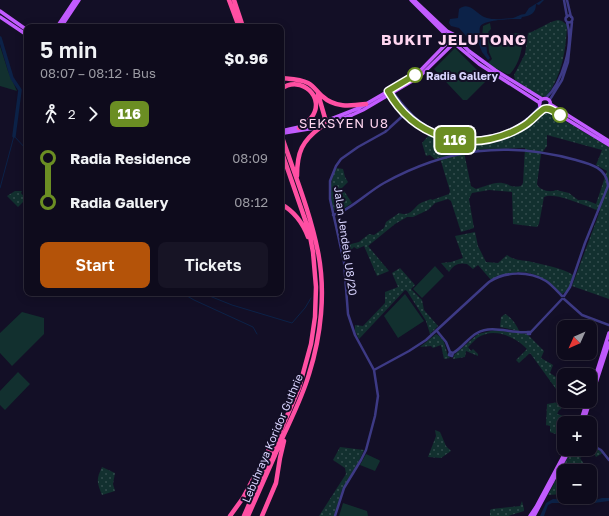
<!DOCTYPE html>
<html lang="en">
<head>
<meta charset="utf-8">
<style>
  :root { --surface:#0e0b1c; --page:#171425; --text:#f1f3f6; --muted:#9b9ba3; --line:#2e2b3b; --accent:#b45309 }
  body { margin:0; font-family:"Golos Text",sans-serif; background:var(--page); color:var(--text); height:100vh; display:flex; flex-direction:column; font-size:15px; white-space:nowrap }
  * { box-sizing:border-box; margin:0 }
  p { font-size:13px; color:var(--muted) }
  .icon { flex:none; width:22px; height:22px; fill:none; stroke:currentColor; stroke-width:2; stroke-linecap:round; stroke-linejoin:round }
  .map { position:relative; flex:1; overflow:hidden }
  .side { position:absolute; left:24px; top:24px; width:260px; height:272px; display:flex; flex-direction:column; background:var(--surface); border-radius:8px; box-shadow:0 2px 10px #0003,0 0 0 1px var(--line) }
  .side>* { flex:none }
  .badge { padding:0 8px; border-radius:6px; font-size:14px; line-height:26px }
  .needle { width:26px; rotate:225deg }
  .fabs { position:absolute; left:557px; top:320px; display:grid; gap:8px }
  .fabs a { display:grid; place-items:center; width:40px; height:40px; border-radius:8px; background:var(--surface); box-shadow:0 2px 10px #0003,0 0 0 1px var(--line); font-size:20px }
  .map>.badge { position:absolute; translate:-50% -50%; box-shadow:0 0 0 2px #fff }
  .legs { display:flex; align-items:center; gap:6px; height:44px; padding:0 16px; font-size:13px }
  .legs p { margin-inline-start:auto }
  .summary { display:flex; align-items:center; justify-content:space-between; height:68px; padding:0 16px }
  h1 { font-size:22px; font-weight:600; line-height:30px }
  .action { display:flex; gap:8px; margin-top:auto; padding:8px 16px }
  .action a { flex:1; height:46px; border-radius:8px; background:var(--accent); color:#fff; font-size:16px; font-weight:600; line-height:46px; text-align:center }
  .action a+a { background:var(--page); color:var(--text) }
  ul { padding:0 16px; list-style:none }
  li { display:flex; align-items:center; gap:14px; height:44px; font-size:15px }
  li i { display:grid; place-items:center; width:6px; height:100%; margin:0 5px; background:currentColor }
  li i::after { content:''; width:10px; height:10px; margin:-5px; border:3px solid; border-radius:50%; background:var(--surface) }
  li p { margin-inline-start:auto }
  li:first-child i { background:linear-gradient(#0000 50%,currentColor 0) }
  li:last-child i { background:linear-gradient(currentColor 50%,#0000 0) }
  .map>svg:first-child { display:block }
</style>
</head>
<body>
<div class="map">
<svg width="609" height="516" viewBox="0 0 609 516">
  <defs>
    <pattern id="park-dots" width="8" height="8" patternUnits="userSpaceOnUse"><rect width="8" height="8" fill="#12302f"/><path d="M2 2h.1M6 6h.1" fill="none" stroke="#344d4e" stroke-width="1.8" stroke-linecap="round"/></pattern>
  </defs>
  <rect width="100%" height="100%" fill="#130f26"/>
  <!-- green -->
  <path fill="#12302f" d="M490,23L491,29L488,32L497,41C505,33 512,33 523,33C523,47 520,63 510,74H507L487,64L492,59L489,52L488,39L482,37L483,26Z
    M0,46L8,71L17,91L0,86Z
    M455,48L487,80L467,100H463L434,69Z
    M435,266L444,276L422,298L413,289Z
    M405,294L424,321L398,338L384,316Z
    M22,312L44,318V334L12,366L0,353V333Z
    M18,372L30,384L5,410L0,405V391Z
    M366,454L379,460L380,461L375,471L360,465Z
    M343,503L367,511L368,516H339Z"/>
  <!-- park -->
  <path fill="url(#park-dots)" fill-rule="evenodd" d="M558,20L562,21L567,25C566,51 562,74 547,96L541,97L515,80L514,75L525,54L528,33C539,30 547,22 558,20Z
    M550,112L609,147V299L572,286L600,211C588,207 554,191 544,197L539,224L537,227L513,224L512,192L489,190L472,193L469,199L474,228L461,232L451,201L448,199L435,203L428,210L413,217H407L395,224L368,246L389,271L377,276L364,246L357,249L354,247L352,249L345,252L343,246L359,242L369,234L374,235L384,228L386,222L399,213C410,217 413,209 419,204C422,202 428,200 431,199L432,200L449,194L450,191L440,158L435,159L430,155L426,156L422,143L430,134C463,148 493,150 524,129C533,123 540,113 550,112ZM547,135L602,150L596,165L607,171L596,204L586,200H578L569,193L556,190C550,193 539,190 537,184L541,154L547,146ZM525,148L523,183L521,186C510,188 510,184 502,183C493,182 484,187 476,189L471,186L464,152L486,149Z
    M337,168L343,169L345,177L348,182L342,188L352,203L343,209L336,211L333,209C329,195 330,183 335,169Z
    M15,191H22L21,193L26,199L18,207L7,196Z
    M475,232L478,246L486,262L498,263L507,255C514,260 520,260 528,261C540,264 563,268 573,275C571,282 569,291 562,294C537,271 523,266 491,280L478,265L473,269L467,264C459,262 453,265 449,272L441,263L451,262L463,258L455,236Z
    M400,268L415,285L411,289L422,300L424,310L438,326L430,334L426,321L407,291L405,290L359,339L355,331V325L363,326L385,303V292L398,287L392,273Z
    M505,314C510,316 517,325 519,331L500,327L501,317Z
    M495,330L527,334L544,351L541,358L553,365L550,373L559,379L557,386L560,387L559,394L560,395V399L564,401L561,409L559,410L557,414L570,418L573,417L575,418L573,423H564V437L550,432V426L546,425L547,404L559,402L556,389L530,353L519,363L516,360L527,349C514,336 494,327 477,338C474,341 471,344 468,347L471,351L473,349L478,354V356L466,351L465,357L453,359L454,355L478,334Z
    M436,334C448,340 444,351 450,358L444,359L441,345L433,348L431,346L420,347Z
    M435,430L440,432L446,446L451,451L441,458L428,457L436,436Z
    M590,444L603,453L596,457L592,450L580,458L584,464L583,465C558,463 563,475 563,494L548,495L572,449H590Z
    M340,447L364,450L360,459L342,490L334,516H319L346,474L345,468L333,460Z
    M102,467L115,473L113,484L115,491L102,495C97,482 96,480 102,467Z
    M522,501L524,509V511L508,516H490V510L492,509L520,506Z"/>
  <!-- water -->
  <path fill="#0c2248" d="M542,0H544L539,5L536,4C536,13 531,16 522,17L521,19C513,19 483,19 480,27C479,30 480,34 480,37L486,39L487,53L490,58L488,60L482,52L477,39L467,37L459,28L451,26L449,23L450,19L458,18L459,9C470,0 477,16 487,18C494,20 505,19 513,18C517,17 520,14 525,14L529,8Z
    M602,498H609V501L594,503H552L548,505L544,516H540L546,503L553,499L595,500Z"/>
  <g fill="none" stroke-linecap="round" stroke-linejoin="round">
    <!-- stream -->
    <path stroke="#0c2248" stroke-width="1" d="M14,136L27,150
      M0,188L14,136
      M182,293L194,300L253,327L257,334
      M202,293L232,305L292,323L305,308L311,298"/>
    <!-- river -->
    <path stroke="#0c2248" stroke-width="3.5" d="M0,38L12,78L20,90L14,136"/>
    <!-- minor -->
    <path stroke="#3d3a85" stroke-width="2.5" d="M564,0L567,17
      M567,0L571,17
      M565.5 19a3.5 3.5 0 1 1 7 0a3.5 3.5 0 1 1-7 0Z
      M393,92C401,103 410,115 422,123C458,148 512,141 540,106
      M390,93C421,139 470,156 521,128C530,123 536,115 545,109
      M546,98C562,83 574,44 567,22
      M549,101L562,80L568,62L572,22
      M333,215C348,212 369,191 384,183C447,148 507,141 576,160C591,164 607,168 608,186L585,243L570,287L564,296
      M564,299L582,315L609,325
      M437,331L446,342L450,352
      M528,332H530V334H528Z
      M530,333L562,299
      M450,352L453,353L452,356L449,355Z
      M453,353C462,348 468,338 477,333C493,324 511,334 528,332
      M374,370L409,351L426,340L489,282C505,271 529,271 546,281C552,285 557,291 562,296
      M590,444L601,450L609,460
      M335,516L344,488L361,460L366,450L375,416L378,396L374,370L355,335L348,314L344,262L330,199V181L336,166L341,159L358,147L385,132L408,111"/>
    <!-- major -->
    <path stroke="#c25bff" stroke-width="3.5" d="M411,0L449,38
      M414,0L447,31L453,34
      M0,11L27,30
      M0,17L27,35
      M57,27L75,0
      M61,27L79,0
      M449.5 39a4.5 4.5 0 1 1 9 0a4.5 4.5 0 1 1-9 0Z
      M458,40L469,51L495,70L542,99
      M455,44L479,64L540,103
      M539.5 104a5.5 5.5 0 1 1 11 0a5.5 5.5 0 1 1-11 0Z
      M550,104L609,141
      M548,108L609,145
      M281,131L326,121L359,108L416,75L449,41
      M284,133L321,127L352,115L363,110L419,77L453,44
      M590,393L609,333
      M580,423L587,401
      M583,423L609,343
      M530,516L536,507L567,449
      M534,516L570,449"/>
    <!-- highway -->
    <path stroke="#ff4fa3" stroke-width="4.5" d="M229,0L239,27
      M234,0L243,27
      M281,78C290,79 300,79 308,83C314,86 317,92 322,96C335,108 350,106 366,104
      M281,89C301,74 327,98 311,118C308,122 303,125 299,128
      M318,94L327,125
      M297,176C297,152 302,141 321,127
      M281,204C295,212 303,223 308,237
      M230,516L243,498L270,447
      M244,516L299,388L311,344L315,317L316,287L313,252L309,231L281,150
      M248,516C257,496 266,475 275,455C286,428 301,402 309,374C321,336 326,292 318,252C310,211 294,173 281,134
      M262,516L276,483L280,458L284,441"/>
    <!-- major-bridge -->
    <path stroke="#c25bff" stroke-width="3.5" d="M281,134L284,133"/>
  </g>
  <g fill="none" stroke-linecap="round" stroke-linejoin="round">
    <defs>
      <path id="line-1" d="M415,75L388,91C413,136 465,153 512,132C518,129 525,126 530,121C534,118 539,112 544,109C550,107 555,112 560,115"/>
    </defs>
    <!-- line-1 casing -->
    <use href="#line-1" stroke="#fff" stroke-width="9"/>
    <!-- line-1 -->
    <use href="#line-1" stroke="#6b8e23" stroke-width="6"/>
  </g>
  <!-- markers -->
  <g fill="#fff" stroke="#6b8e23" stroke-width="2">
    <circle cx="415" cy="75" r="7"/>
    <circle cx="560" cy="115" r="7"/>
  </g>
  <g text-anchor="middle" dominant-baseline="central" stroke-width="4" stroke-linejoin="round" paint-order="stroke">
    <!-- stop labels -->
    <g font-size="11" font-weight="bold" fill="#d9d4ff" stroke="#130f26" text-anchor="start">
      <text x="426" y="75">Radia Gallery</text>
    </g>
    <!-- street labels -->
    <g font-size="11" fill="#d9d4ff" stroke="#130f26">
      <text transform="translate(346 241) rotate(82)">Jalan Jendela U8/20</text>
      <text transform="translate(272 438) rotate(-67)">Lebuhraya Koridor Guthrie</text>
    </g>
    <!-- quarter labels -->
    <g font-size="13" letter-spacing="1" fill="#ffd6f0" stroke="#130f26">
      <text x="344" y="123">SEKSYEN U8</text>
    </g>
    <!-- district labels -->
    <g font-size="15" font-weight="bold" letter-spacing="1" fill="#ffd6f0" stroke="#130f26">
      <text x="454" y="39">BUKIT JELUTONG</text>
    </g>
  </g>
</svg>
<div class="fabs">
<a><svg class="needle" viewBox="-14 -14 28 28"><path d="M0-13l5 13h-10z" fill="#e53935"/><path d="M0 13l5-13h-10z" fill="#9b9ba3"/></svg></a>
<a><svg class="icon" aria-label="layers" viewBox="0 0 24 24"><path d="M12 4l9 5-9 5-9-5zM3 14l9 5 9-5"/></svg></a>
<a>+</a>
<a>−</a>
</div>
<b class="badge" style="left:455px;top:140px;background:#6b8e23;color:#fff">116</b>
<section class="side">
<div class="summary"><div><h1>5 min</h1><p>08:07 – 08:12 · Bus</p></div><b>$0.96</b></div>
<div class="legs"><svg class="icon" aria-label="walk" viewBox="0 0 24 24"><circle cx="13" cy="4" r="2"/><path d="M13 8l-2 6 4 7M11 14l-3 7M7 12l3-4h3l4 4"/></svg>2<svg class="icon" aria-label="forward" viewBox="0 0 24 24"><path d="M9 5l7 7-7 7"/></svg><b class="badge" style="background:#6b8e23;color:#fff">116</b></div>
<ul>
<li><i style="color:#6b8e23"></i><b>Radia Residence</b><p>08:09</p></li>
<li><i style="color:#6b8e23"></i><b>Radia Gallery</b><p>08:12</p></li>
</ul>
<div class="action"><a>Start</a><a>Tickets</a></div>
</section>
</div>
</body>
</html>
